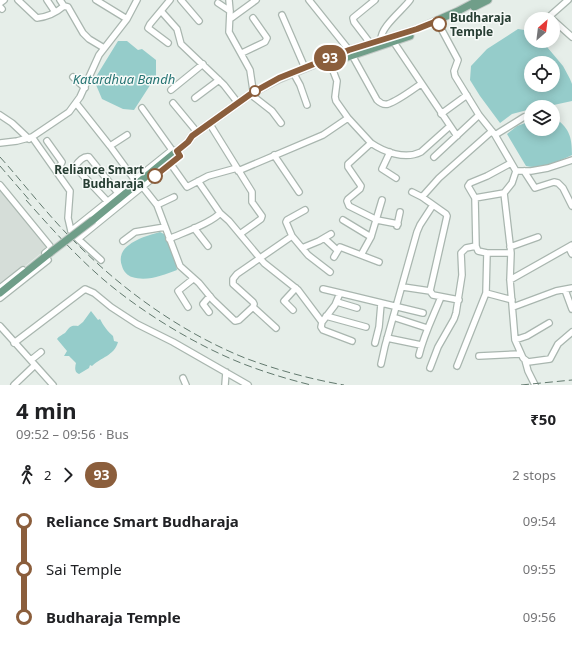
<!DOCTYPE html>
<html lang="en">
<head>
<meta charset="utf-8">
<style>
  :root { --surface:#fff; --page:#f6f6f6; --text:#202124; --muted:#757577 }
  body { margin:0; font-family:"Noto Sans",sans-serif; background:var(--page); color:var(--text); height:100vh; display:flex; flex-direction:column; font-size:15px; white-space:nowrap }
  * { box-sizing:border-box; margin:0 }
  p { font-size:13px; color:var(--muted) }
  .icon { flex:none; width:22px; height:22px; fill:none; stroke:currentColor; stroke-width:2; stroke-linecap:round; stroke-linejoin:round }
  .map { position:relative; height:385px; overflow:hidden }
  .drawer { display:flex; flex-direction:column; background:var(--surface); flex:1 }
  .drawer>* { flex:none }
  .badge { padding:0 8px; border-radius:13px; font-size:14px; line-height:26px }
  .needle { width:26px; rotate:28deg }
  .tools { position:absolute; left:524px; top:12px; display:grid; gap:8px }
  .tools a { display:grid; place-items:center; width:36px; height:36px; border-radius:50%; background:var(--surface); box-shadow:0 2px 10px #0003; font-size:20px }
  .map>.badge { position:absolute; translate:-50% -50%; box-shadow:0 0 0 2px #fff }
  .legs { display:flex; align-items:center; gap:6px; height:44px; padding:0 16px; font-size:13px }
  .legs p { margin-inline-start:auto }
  .headline { display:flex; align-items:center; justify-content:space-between; height:68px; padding:0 16px }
  h1 { font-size:22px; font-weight:700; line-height:30px }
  ul { padding:0 16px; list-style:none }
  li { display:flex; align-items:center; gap:14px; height:48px; font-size:15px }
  li i { display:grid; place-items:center; width:6px; height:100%; margin:0 5px; background:currentColor }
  li i::after { content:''; width:10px; height:10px; margin:-5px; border:3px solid; border-radius:50%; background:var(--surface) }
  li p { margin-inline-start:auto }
  li:first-child i { background:linear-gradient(#0000 50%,currentColor 0) }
  li:last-child i { background:linear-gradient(currentColor 50%,#0000 0) }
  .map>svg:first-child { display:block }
</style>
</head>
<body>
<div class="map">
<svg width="572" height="385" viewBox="0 0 572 385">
  <rect width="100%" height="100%" fill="#e6eee9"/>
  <!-- built -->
  <path fill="#d5ddd8" d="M0,189L50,248L45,250L0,286Z"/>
  <!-- water -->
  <path fill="#95ccca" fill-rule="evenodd" d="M518,29L531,31V41H542L563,66L570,79L572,84V101L549,106L531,107V109L512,114L500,123L480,96L470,80L471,66L487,49ZM531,63H553V85H531Z
    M118,41H127L138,50L142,49L156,60V76L134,110L123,109L102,99L94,80Z
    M553,117C569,127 572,136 572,155C559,161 541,170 526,166L507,134L517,126L531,121V129H553Z
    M160,232L166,235L176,264L177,270C163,275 147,282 132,277C128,276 123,271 122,266C114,245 145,236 160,232Z
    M91,311L98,320L100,319C103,325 108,332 113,336L114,341L118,342C114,356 101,357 92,366L90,365L89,368L79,374C74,372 75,367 76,363L69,356H64L67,351L57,339C59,336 62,335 65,333C70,327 70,325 78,326L83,322Z"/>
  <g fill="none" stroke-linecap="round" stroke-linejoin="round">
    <defs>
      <path id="minor" d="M18,0L37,18C47,17 57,12 64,6
        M47,0L55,12
        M60,0L64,6L68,7L83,33L89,39L104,48
        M96,0L127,19
        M181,0L199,21
        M229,0L230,11L229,32L250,70L254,97L272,111L281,123
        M309,0L349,50
        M0,3L4,0
        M218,3L230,11
        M0,7L2,9
        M161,11L177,29L181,44L224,85L238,103
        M282,15L305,68
        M230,19L256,0
        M552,19L551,16V15L568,0
        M553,20L572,37
        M437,21L458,60L454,71L455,76L479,115L495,135L516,171L512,183L504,193L475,198
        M381,40C380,27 403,10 410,0
        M393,41L457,136
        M168,43L148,28L150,24L170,0
        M370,43L354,22L353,18L375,0
        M242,53L265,42L267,38L253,18
        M352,55L377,100C380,103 384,105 388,104C398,101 412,90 421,84
        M330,63L337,81L335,97L336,101L348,118L371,143
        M295,76L300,85L307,105
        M73,77L85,88
        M171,90L203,64
        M195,98L219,80
        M76,103L110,146L134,179
        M173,103L197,132
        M142,108L172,150
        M441,114L467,95
        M0,115L12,123L29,139
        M211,126L252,192V202L262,216L261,219L240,234
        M495,135L524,117
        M32,137L70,191L68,218L71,231
        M47,141L62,162L60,166L55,169
        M0,143L17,141L32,137L69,112L80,97L99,55L127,19L137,0
        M110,146L127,135
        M172,150L177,151L180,156L78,239L71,231Z
        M390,152L382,169L396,178
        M274,155L299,192
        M434,157L479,115
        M170,163L187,187L208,176L237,168
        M511,163L487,176L470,183L468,186L475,198L476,246L478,251L487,253H511
        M238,171L323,135L348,118
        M516,171H531L548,168L572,160
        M524,171L535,188L554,182L558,183L563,188L572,206
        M0,185L50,246V249L45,253
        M142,186L157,205L180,266L199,283L213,300L235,321L239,320L253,307
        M412,192L422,197L446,214L447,216L430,291L433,295L459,300
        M504,193L511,253L510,280L515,340L523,358L528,362L550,359L558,344L572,332
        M422,197L439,178L492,131
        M108,202L77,169L76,166C78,161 84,156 89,157L118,193
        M157,205L174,197
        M220,213L229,221L264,263L298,290L322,322L321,327L323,330L352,341
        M343,220L371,237
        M398,224L377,220L349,206L347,201L348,199L360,189L361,186L348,167V164L371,143C384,152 405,160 421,152L450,126
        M397,226L400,212
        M194,228L208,246
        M292,236L286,222L287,220L305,210
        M324,238L337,250
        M78,239L101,260
        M169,239C182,233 212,223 220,213L198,181
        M123,241L135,232L165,227
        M510,247L538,237
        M302,248L319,241L331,234
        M569,248L572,254
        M361,255L371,237L382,200
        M334,257L340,247L379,262
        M510,280L572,245
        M403,287L430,291
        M0,288L23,270
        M323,289L340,293
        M565,290L572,309
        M486,293L512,300
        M0,298L48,260
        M337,302L357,308
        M188,307L178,291L193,279
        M513,307L556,291L572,288
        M293,310L284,301L296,288
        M209,312L203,304L210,296
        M326,316L366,327
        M393,317L427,328
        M322,322L335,305L340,293L423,313
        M0,326L53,385
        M276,328L253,307L254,304L253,302L233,284V279L237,274L292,236L308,255L330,272
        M387,338L421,345
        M515,340L527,336L549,323
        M14,343L85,289L94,293L111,307L137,324L173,342L248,385
        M375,343L379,327L381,304
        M419,355C424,334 433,317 441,297
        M479,356L521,354
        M31,360L41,352
        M525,360L528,371L535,385
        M381,364L385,346L417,232L420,225L433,205
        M457,366L486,293L487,253
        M430,368L438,347L454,319L456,313L462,275L461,253L466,248L476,246
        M183,378L186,385
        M14,385L35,365
        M225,385L226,372"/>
      <path id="major" d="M474,7L488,0
        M327,64L410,36
        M93,220L177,151L188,142L192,136L252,93L279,79L349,50L417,29L458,11L479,0
        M0,293L51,252"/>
    </defs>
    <!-- minor casing -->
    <use href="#minor" stroke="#a9b6af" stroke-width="8"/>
    <!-- major casing -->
    <use href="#major" stroke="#c3c9c6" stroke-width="9"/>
    <!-- minor -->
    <use href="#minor" stroke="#fff" stroke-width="5.5"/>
    <!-- major -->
    <use href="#major" stroke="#709e89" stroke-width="7"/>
    <!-- rail -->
    <path stroke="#62796e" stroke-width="1" stroke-dasharray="8 4" stroke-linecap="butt" d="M0,157C26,186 50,218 78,245C125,292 183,333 245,358C277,370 310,379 344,385
      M0,166L31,202
      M26,200C51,228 76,256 104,280C143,313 194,344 241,363C264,372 287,379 311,385
      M521,385L572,380"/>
    <defs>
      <path id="major-bridge" d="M51,252L93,220"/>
    </defs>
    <!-- major-bridge casing -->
    <use href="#major-bridge" stroke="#c3c9c6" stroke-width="9" stroke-linecap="butt"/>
    <!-- major-bridge -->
    <use href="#major-bridge" stroke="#709e89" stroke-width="7"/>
  </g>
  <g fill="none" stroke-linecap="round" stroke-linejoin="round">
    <defs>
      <path id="line-1" d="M155,176L180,156L177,151L188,142L192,136L252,93L279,78L349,50L417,29L437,21L439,24"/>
    </defs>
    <!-- line-1 casing -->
    <use href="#line-1" stroke="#fff" stroke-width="9"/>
    <!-- line-1 -->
    <use href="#line-1" stroke="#8b5e3c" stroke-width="6"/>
  </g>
  <!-- markers -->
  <g fill="#fff" stroke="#8b5e3c" stroke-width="2">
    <circle cx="439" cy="24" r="7"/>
    <circle cx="255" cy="91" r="5"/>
    <circle cx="155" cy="176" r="7"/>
  </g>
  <g text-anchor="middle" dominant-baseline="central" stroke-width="3" stroke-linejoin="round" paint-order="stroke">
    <!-- stop labels -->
    <g font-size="12" font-weight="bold" fill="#273e33" stroke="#f7faf8" text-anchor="start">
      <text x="450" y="17">Budharaja<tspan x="450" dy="14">Temple</tspan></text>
      <text x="144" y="169" text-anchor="end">Reliance Smart<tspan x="144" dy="14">Budharaja</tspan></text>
    </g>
    <!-- water labels -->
    <g font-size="13" font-style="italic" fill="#267473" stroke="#f7faf8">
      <text x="124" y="79">Katardhua Bandh</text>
    </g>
  </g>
</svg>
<div class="tools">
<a><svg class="needle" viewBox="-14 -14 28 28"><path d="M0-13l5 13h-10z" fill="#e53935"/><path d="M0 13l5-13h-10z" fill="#757577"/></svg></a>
<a><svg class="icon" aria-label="locate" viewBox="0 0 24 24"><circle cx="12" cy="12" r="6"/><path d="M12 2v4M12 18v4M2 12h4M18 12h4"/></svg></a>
<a><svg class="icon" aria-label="layers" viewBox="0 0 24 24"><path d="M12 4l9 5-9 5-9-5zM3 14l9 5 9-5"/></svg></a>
</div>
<b class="badge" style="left:330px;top:58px;background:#8b5e3c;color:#fff">93</b>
</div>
<section class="drawer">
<div class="headline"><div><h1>4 min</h1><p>09:52 – 09:56 · Bus</p></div><b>₹50</b></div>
<div class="legs"><svg class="icon" aria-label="walk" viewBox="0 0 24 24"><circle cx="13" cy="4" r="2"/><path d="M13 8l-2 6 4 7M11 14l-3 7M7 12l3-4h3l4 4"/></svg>2<svg class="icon" aria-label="forward" viewBox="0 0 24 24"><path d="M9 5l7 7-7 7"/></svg><b class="badge" style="background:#8b5e3c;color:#fff">93</b><p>2 stops</p></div>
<ul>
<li><i style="color:#8b5e3c"></i><b>Reliance Smart Budharaja</b><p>09:54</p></li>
<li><i style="color:#8b5e3c"></i><span>Sai Temple</span><p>09:55</p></li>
<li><i style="color:#8b5e3c"></i><b>Budharaja Temple</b><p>09:56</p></li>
</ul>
</section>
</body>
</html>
